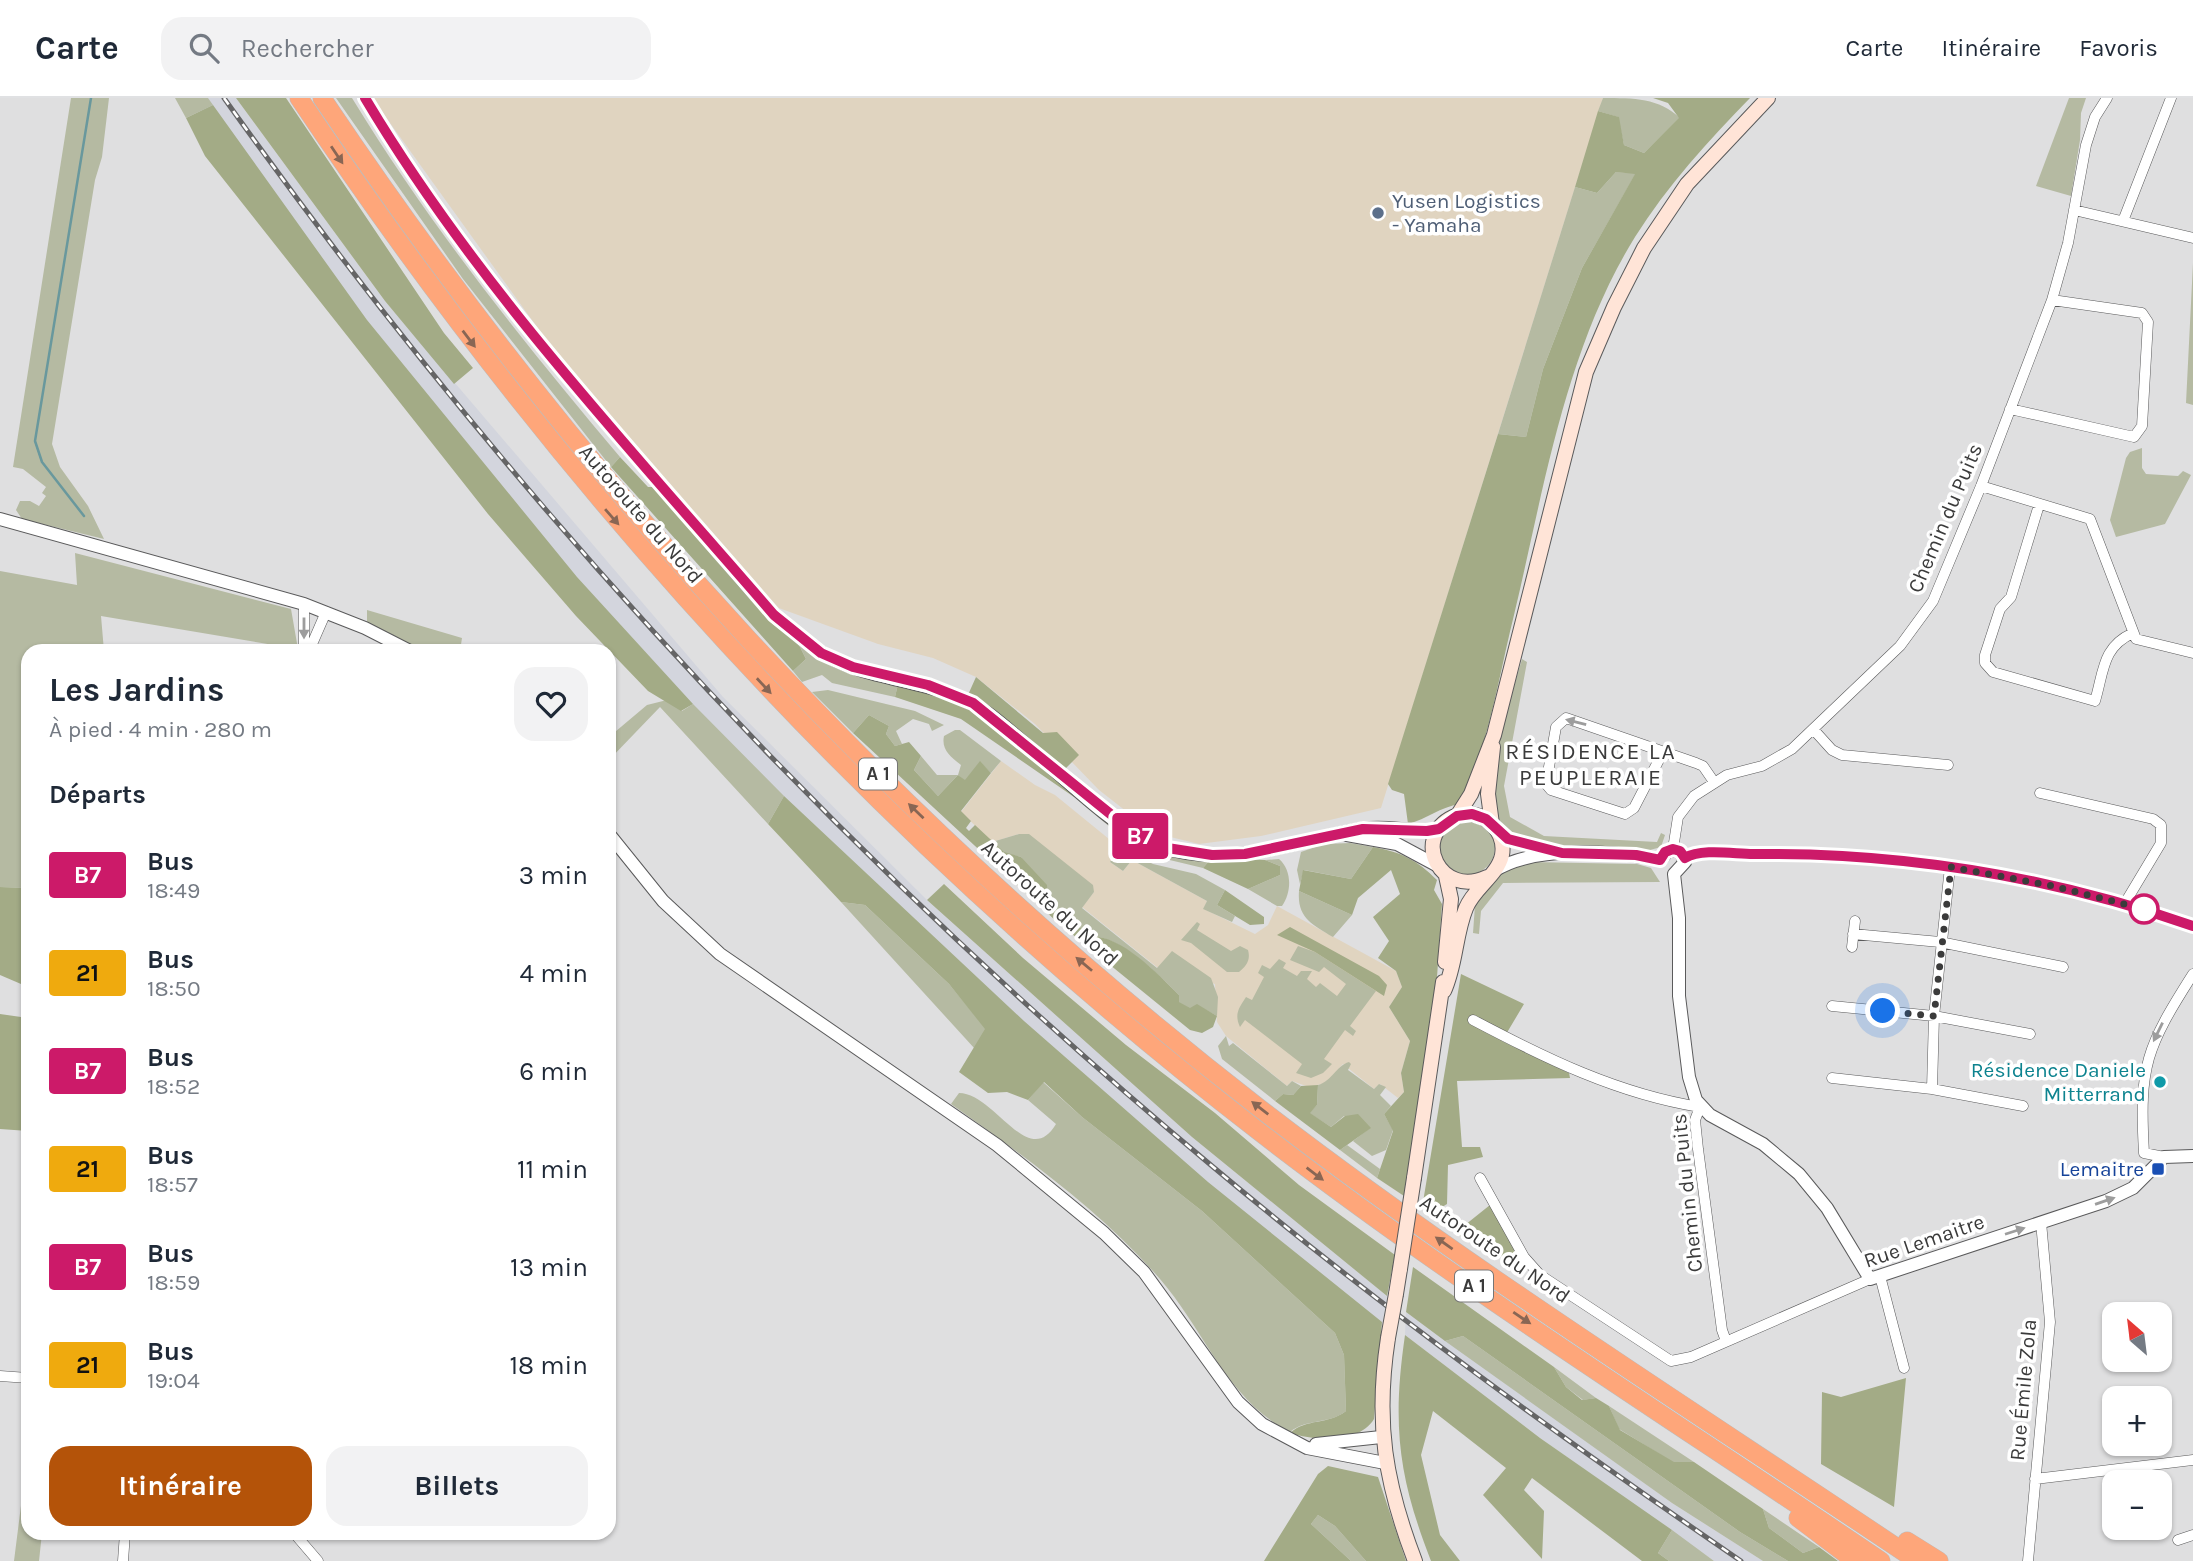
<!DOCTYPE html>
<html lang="fr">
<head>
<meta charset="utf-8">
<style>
  :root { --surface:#fff; --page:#f2f2f3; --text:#1f2937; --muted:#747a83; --line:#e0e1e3; --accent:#b45309 }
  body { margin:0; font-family:Karla,sans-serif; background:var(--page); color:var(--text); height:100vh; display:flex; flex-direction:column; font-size:26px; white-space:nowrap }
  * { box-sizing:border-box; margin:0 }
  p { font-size:23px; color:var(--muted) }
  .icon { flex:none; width:38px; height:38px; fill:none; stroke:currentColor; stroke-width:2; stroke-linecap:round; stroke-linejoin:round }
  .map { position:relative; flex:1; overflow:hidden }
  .sheet { position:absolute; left:21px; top:546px; width:595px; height:896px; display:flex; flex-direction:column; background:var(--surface); border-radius:21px; box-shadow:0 2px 5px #0004 }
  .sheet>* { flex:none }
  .badge { padding:0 14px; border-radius:5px; font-size:24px; line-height:46px }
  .needle { width:46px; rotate:332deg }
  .controls { position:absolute; left:2102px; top:1204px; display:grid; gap:14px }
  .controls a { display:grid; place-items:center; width:70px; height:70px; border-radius:14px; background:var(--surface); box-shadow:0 2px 5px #0004; font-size:35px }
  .you { position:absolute; width:35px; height:35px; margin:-18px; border:5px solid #fff; border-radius:50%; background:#1a73e8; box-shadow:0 0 0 10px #1a73e833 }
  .map>.badge { position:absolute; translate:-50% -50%; box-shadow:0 0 0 4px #fff }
  h2 { padding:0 28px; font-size:26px; line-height:63px }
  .round { display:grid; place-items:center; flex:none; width:74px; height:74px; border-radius:21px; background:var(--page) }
  .overview { display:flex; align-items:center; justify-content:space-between; height:119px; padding:0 28px }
  h1 { font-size:33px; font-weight:700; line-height:52px }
  .primary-button { display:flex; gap:14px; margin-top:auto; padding:14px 28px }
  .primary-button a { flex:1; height:80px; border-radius:21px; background:var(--accent); color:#fff; font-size:28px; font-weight:700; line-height:80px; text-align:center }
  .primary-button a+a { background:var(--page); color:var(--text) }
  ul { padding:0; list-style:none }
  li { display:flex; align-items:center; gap:21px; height:98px; padding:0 28px }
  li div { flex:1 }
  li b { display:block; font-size:26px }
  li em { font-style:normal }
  li .badge { min-width:77px; font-weight:700; text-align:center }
  header { display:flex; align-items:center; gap:42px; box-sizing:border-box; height:98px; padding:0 35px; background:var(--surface); border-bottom:2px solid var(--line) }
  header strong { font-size:33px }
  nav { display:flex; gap:38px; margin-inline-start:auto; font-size:24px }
  .search { width:490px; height:63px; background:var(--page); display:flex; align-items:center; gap:18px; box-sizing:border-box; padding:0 24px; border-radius:21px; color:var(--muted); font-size:26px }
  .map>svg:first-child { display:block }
</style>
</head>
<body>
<header>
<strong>Carte</strong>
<div class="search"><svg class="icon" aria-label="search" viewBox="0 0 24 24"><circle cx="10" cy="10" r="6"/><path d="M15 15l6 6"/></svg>Rechercher</div>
<nav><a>Carte</a><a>Itinéraire</a><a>Favoris</a></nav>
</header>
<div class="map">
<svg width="2193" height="1463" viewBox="0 0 2193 1463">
  <rect width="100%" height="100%" fill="#dfdfe0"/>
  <!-- built -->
  <path fill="#d3d5dd" d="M192,0H236L385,203L723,599L927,802L1192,1039L1387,1198L1380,1239L832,764L508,411Z
    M1406,1214L1672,1405L1763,1463H1714L1540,1340L1405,1237Z"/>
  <!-- industrial -->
  <path fill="#e0d4c0" d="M372,0H1603L1381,710L1261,738L1199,746L1154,735L1099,692L1035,626L976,579L933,560L878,546L776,509L560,261Z
    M1001,663L1035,687L1055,697L1120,750L1110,764L1123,773L1132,762L1207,803L1204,811L1255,836L1268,827L1277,808L1396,873L1402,889L1389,909L1410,943L1401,975L1404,994L1398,1000L1380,986L1374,991L1343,966L1326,985L1309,989L1292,983L1287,988L1226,938L1217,924L1215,886L1158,870L1082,809L1094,794L1019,736L992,744L961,714Z"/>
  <!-- green -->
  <path fill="#b5baa2" d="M71,0H109L102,59L95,82L52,346L60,369L88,408L104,441L22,421L16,412L20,403H30L39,408L46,398L42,395L46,389L23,371L13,369Z
    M175,0H208L213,7L186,20Z
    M336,0H352C430,128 524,245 620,359L611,369L463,181Z
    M1603,0C1634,0 1659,0 1680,20L1644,55L1624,47L1618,19L1598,13Z
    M2069,0H2086L2081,15L2080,42L2071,98L2036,88Z
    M1616,74L1636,75L1582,170L1543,271L1526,339L1498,336L1575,89L1597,95Z
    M2193,165V307L2186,305Z
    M2142,350V370L2146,376L2178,378L2183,373L2191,377L2165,426L2116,439L2110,422L2126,360L2130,354Z
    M75,455L291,511L298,551L101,518L104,553H28V790L0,789V473L77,487Z
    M367,512L462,540L460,553H420L367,525Z
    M798,545C828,567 862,580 898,586L895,599L832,585L822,577L802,584L793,573L806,561Z
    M1522,561L1527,564L1504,688L1510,719L1544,738L1657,744L1661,735L1665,737L1661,749L1650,752C1611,751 1547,754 1512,738C1469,719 1513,594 1522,561Z
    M828,592L915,613L944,627L932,633L929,626L913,621L896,633L902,646L895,648L886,636L889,628L869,617L853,635L812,594Z
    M667,602L682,613L693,606L784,698L768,726L660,609L609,662V639L647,607Z
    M955,632H960L1001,663L991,675L980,664L965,683L958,677L938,698L914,672L921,658L937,677H958L961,667C951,659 941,652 944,638Z
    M1076,695L1126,734L1209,763L1203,770L1153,758L1134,749L1074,699Z
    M1439 749a28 28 0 1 1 56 0a28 28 0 1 1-56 0Z
    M1019,736H1029L1093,787L1094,794L1082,810L1157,870L1172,853L1211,880L1218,899L1217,918L1197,907L1190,911L1178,904L1179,897C1158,876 1120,838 1091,838L1048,803L1021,759L1004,755L992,744Z
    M1350,745L1373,749L1351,781L1304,772L1300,786L1297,772L1301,754L1324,746Z
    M1120,750L1153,766L1196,776L1225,792L1217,807L1235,818L1232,824L1203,811L1207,803L1132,762L1123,773L1110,764Z
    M1279,761C1292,772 1292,794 1282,808H1277L1248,791L1280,777V768L1265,762Z
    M1529,764L1637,766L1651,770L1660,784L1503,785L1481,813L1479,836L1473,835L1475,807L1485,791L1512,767Z
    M1299,793L1352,817L1333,839C1312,826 1297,820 1299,793Z
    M841,804L865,807L949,886L986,931L975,951Z
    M1197,824L1200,826L1197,832L1231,853L1240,848L1248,852C1251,862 1246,868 1239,874H1227L1191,845L1181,842Z
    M1298,848L1315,854L1376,893L1350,928L1356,933L1353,938L1345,932L1324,961L1332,966L1323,975L1311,980L1296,975L1302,966L1245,922L1240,929C1234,916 1239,910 1246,899L1252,902L1264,879L1258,875L1262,867L1270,871L1279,861L1286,865L1283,870L1297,878L1301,873H1312L1307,881L1316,889L1320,885L1337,898L1346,886L1324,869L1319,874L1290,862Z
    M1226,938L1229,948L1233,945L1287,988L1292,983L1301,988L1293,997L1283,996L1275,1003L1222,961L1218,948Z
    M1349,964L1351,966L1348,972L1374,991L1379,986L1386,989L1380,997L1391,1008L1384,1016L1393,1032L1386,1052L1372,1058L1353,1043L1370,1030L1344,1018L1331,1029L1309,1015L1317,1007L1318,987C1332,983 1336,968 1349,964Z
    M1043,984L1082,1019L1202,1113L1335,1235L1344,1257L1346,1313C1328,1327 1307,1320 1290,1334C1227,1302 1205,1233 1160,1181C1100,1112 1025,1059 951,1006L959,995C995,995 1028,1073 1056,1026L1028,1002Z
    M1347,1047L1380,1071L1377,1080L1340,1052Z
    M1463,1238L1740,1434L1788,1463H1763L1672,1405L1445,1243Z
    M1554,1269L1596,1300L1583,1302L1566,1289Z
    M1609,1308L1694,1364L1674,1365L1619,1331Z
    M28,1352V1435H42L39,1463H14Z
    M1763,1411L1819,1449L1803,1455L1769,1430Z
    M1318,1417L1335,1428L1366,1463H1351L1311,1426Z
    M1672,1432L1714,1463H1669L1658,1455Z"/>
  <!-- forest -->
  <path fill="#a3ab86" d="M236,0H286L444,235L473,270L454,286L385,203Z
    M1653,0H1750C1708,43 1667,88 1635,139C1565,252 1544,391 1514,517C1499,577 1488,651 1460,706C1440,709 1427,721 1408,726L1404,696L1392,692L1388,686L1498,336L1526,339L1543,271L1582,170L1635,76L1616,74L1597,95L1575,89L1598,13L1619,19L1624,47L1644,55L1679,20L1668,5Z
    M213,7L367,222L577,479L693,606L681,613L648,593L576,518L488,416L205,58L186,20Z
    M620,359L648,389H657L773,526L798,545L806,561L793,573L611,369Z
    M976,579L1043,635L1057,634L1079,657L1058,678L1076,695L1074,699L961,621L895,599L898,586L931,594L963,608Z
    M869,617L889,628L886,636L895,648L909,644L921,658L914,672L938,698L958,677L965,682L980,663L991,675L961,713L971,723L966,730L969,733L975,727L1004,754L1021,759L1047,787L1048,803L1091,838C1122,838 1157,875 1179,897V904L1190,910L1197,906L1217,918L1213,929L1202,935L1190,932L1056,823L853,635Z
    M784,698L1024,923L1208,1084L1382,1224L1374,1321C1359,1346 1315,1343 1290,1335C1307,1320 1328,1327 1346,1313L1344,1257L1335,1235L1202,1113L1082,1019L1044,984L1028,1002L1007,994L988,995L959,974L985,931L949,886L865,807L841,804L768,726Z
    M1373,749C1401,754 1417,762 1437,782L1434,792L1442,806L1436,894L1404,1098L1377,1080L1393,1033L1384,1016L1404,994L1401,975L1410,943L1389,909L1402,889L1396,873L1378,860L1389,843L1373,819L1400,796L1391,772L1358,800L1352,817L1299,793L1303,772L1351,781Z
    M1242,761L1265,762L1280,768V777L1248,791L1203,770L1209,763Z
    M944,786L1023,860L1126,947L1215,1015L1299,1087L1395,1157L1387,1198L1192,1039L927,802Z
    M0,789L28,790V889L0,877Z
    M1225,792L1264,819V826L1250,827L1217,807Z
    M1290,829L1379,878L1387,887L1384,898L1315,854L1277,837Z
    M1461,876L1524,906L1502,943L1569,975L1570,980L1457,983L1462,1049H1480L1483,1059L1448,1067L1447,1106L1439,1111L1465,1127L1490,1107L1516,1153L1508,1162L1482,1144L1464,1141L1422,1110Z
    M0,916L28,920V1033L0,1031Z
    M1318,987L1317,1007L1310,1015L1331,1029L1345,1018L1358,1016L1371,1030L1340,1052L1275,1003L1283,996L1293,997L1301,988Z
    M1413,1169L1554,1269L1566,1289L1582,1302L1596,1300L1609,1308L1620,1332L1674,1364H1694L1763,1411L1769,1430L1803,1455L1819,1449L1838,1463H1788L1740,1434L1463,1238L1445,1243L1406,1214Z
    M1405,1237L1540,1340L1672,1432L1658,1455L1669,1463H1642L1532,1380L1524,1392L1544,1413L1542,1461L1483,1397L1506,1370L1433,1313L1421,1357L1440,1437L1460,1463H1431C1398,1378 1392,1327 1405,1237Z
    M1906,1280L1894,1409L1821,1366L1822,1294L1841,1299Z
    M1328,1368L1378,1379L1406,1463H1366L1335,1428L1318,1417L1311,1426L1351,1463H1264L1318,1376Z"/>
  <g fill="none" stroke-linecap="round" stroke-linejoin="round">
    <!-- stream -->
    <path stroke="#69989d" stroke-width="2.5" d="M84,418L42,364L35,343L91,0"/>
    <defs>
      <path id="minor" d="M2074,112L2193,140
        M2123,123L2171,0
        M2010,311L2134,339L2142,328L2148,224L2142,215L2052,202
        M1981,388L2090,421L2136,541L2193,555
        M2039,407L2011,499L2000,511L1985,557V565L1993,574L2095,603C2104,573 2102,549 2133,535
        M304,506V553
        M309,553L326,514
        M1813,631L1832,652L1842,657L1948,667
        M1663,654L1634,710L1625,716L1551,692L1546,686L1556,629L1566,620L1696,665L1703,668L1714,684
        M2040,695L2153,721L2161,727V745L2125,805
        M1673,751L1678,719L1694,698L1727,677L1762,668L1792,651L1900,548L1933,503L1981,388L2052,202L2068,145L2086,47L2095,19L2107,0
        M1685,760L1697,756C1870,752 2028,771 2193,828
        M1853,836L1940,844L2063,869
        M1852,849L1855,823
        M1832,908L1934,918L2030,936
        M1473,922C1545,960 1618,996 1700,1009L1695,1022L1698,1051L1722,1232L1726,1243
        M1832,980L1932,991L2023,1008
        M1932,991L1934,918L1950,769
        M2164,1059L2144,1055C2139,967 2146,950 2193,876
        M1480,1080L1524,1159L1540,1177L1671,1263L1691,1259L1870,1181
        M1880,1178L1904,1270
        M0,1278L28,1280
        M2035,1381L2193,1362
        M294,1435L318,1463
        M2178,1442L2193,1437
        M123,1463L125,1435
        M2028,1463L2050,1224L2041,1124"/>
      <path id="tertiary" d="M365,0C455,152 571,286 687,417C729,464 766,518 819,553C871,587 938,579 989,616C1037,651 1109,732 1161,749C1229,771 1296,743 1362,731C1388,726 1413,736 1439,731
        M0,421L304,506L365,530L410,553
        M1497,732L1508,741L1561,755
        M609,736L663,803L720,856L997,1047L1104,1135L1144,1174L1238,1304L1262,1326L1307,1350L1385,1365
        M1347,737L1397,746L1438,768
        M1660,762L1669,752L1680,753L1685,764L1674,776
        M1494,773C1534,747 1614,753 1660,762
        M1674,776L1679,820V898L1689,979L1696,1002L1710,1017L1763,1046L1799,1076L1827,1110L1870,1181L2106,1103L2133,1090L2164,1059L2193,1058
        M1316,1346L1381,1339"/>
      <path id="secondary" d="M1457,718L1471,696L1494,637L1586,274L1614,209L1644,150L1687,86L1768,0
        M1492,726L1488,696L1493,649
        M1445,864L1451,801L1446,778
        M1444,893C1456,867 1455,837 1466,810C1474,790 1498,777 1502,757C1507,730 1478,707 1453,719C1411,739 1440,801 1487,779
        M1414,1080L1443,884
        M1396,1196L1400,1171
        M1388,1240C1375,1324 1385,1385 1415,1463"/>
      <path id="motorway" d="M299,0C563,395 884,744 1261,1035C1459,1188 1673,1322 1881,1463
        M322,0C579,384 893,726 1258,1009C1469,1172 1696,1314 1917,1463
        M1798,1420L1855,1463
        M1907,1443L1939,1463"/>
    </defs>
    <!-- minor casing -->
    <use href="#minor" stroke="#5a5a5b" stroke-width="11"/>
    <!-- tertiary casing -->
    <use href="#tertiary" stroke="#5a5a5b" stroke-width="14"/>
    <!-- secondary casing -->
    <use href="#secondary" stroke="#5a5a5b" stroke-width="16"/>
    <!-- motorway casing -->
    <use href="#motorway" stroke="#bcbcbc" stroke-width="19"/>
    <!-- minor -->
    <use href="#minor" stroke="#fff" stroke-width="10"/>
    <!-- tertiary -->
    <use href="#tertiary" stroke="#fff" stroke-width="12"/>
    <!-- secondary -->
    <use href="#secondary" stroke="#ffe4d7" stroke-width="14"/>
    <!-- motorway -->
    <use href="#motorway" stroke="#fea67a" stroke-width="18"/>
    <defs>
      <path id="rail" d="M224,0C506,397 838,756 1212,1068C1381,1210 1560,1339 1741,1463"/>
    </defs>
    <!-- rail casing -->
    <use href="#rail" stroke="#656566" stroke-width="5"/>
    <!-- rail -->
    <use href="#rail" stroke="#fff" stroke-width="2.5" stroke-dasharray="8" stroke-linecap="butt"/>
    <defs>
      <path id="secondary-bridge" d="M1400,1171L1414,1080
        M1388,1240L1396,1196"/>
    </defs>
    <!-- secondary-bridge casing -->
    <use href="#secondary-bridge" stroke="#5a5a5b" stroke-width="16" stroke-linecap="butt"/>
    <!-- secondary-bridge -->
    <use href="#secondary-bridge" stroke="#ffe4d7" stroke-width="14"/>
  </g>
  <!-- one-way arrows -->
  <defs><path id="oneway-solid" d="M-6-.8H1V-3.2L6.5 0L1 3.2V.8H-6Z" transform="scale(1.75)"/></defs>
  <g fill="#896654">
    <use href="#oneway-solid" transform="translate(337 57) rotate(56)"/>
    <use href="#oneway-solid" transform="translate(469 241) rotate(53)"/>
    <use href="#oneway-solid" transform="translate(612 419) rotate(49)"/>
    <use href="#oneway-solid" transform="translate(764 588) rotate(47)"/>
    <use href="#oneway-solid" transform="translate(916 713) rotate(-136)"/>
    <use href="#oneway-solid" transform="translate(1084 866) rotate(-140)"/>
    <use href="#oneway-solid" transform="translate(1260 1010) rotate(-142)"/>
    <use href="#oneway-solid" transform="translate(1315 1076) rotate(37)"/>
    <use href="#oneway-solid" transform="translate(1444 1145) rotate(-145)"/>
    <use href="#oneway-solid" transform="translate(1522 1220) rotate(34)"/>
  </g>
  <g fill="#9d9d9d">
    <use href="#oneway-solid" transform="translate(304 530) rotate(90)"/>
    <use href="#oneway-solid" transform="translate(1576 624) rotate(-166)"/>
    <use href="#oneway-solid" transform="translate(2158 934) rotate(116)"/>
    <use href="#oneway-solid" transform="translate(2105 1103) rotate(-19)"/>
    <use href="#oneway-solid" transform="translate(2015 1133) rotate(-18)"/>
  </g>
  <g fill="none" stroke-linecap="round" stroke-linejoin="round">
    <defs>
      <path id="line" d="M365,0C478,190 631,351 774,517L821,555L853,569L928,587L973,605L1129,731L1161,749L1212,757L1245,756L1363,731L1427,733L1439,731L1457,718L1472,716L1486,721L1508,741L1562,755L1636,757L1660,762L1665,754L1673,751L1680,753L1685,760C1702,750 1734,756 1753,756C1903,754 2052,779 2193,828"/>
    </defs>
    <!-- line casing -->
    <use href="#line" stroke="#fff" stroke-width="16"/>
    <!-- line -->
    <use href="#line" stroke="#cc1a69" stroke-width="10"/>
    <!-- walk -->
    <path stroke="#3b3b3b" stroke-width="7" stroke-dasharray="0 12.6" d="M1883,913L1934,918L1951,769L2053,788L2144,811"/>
  </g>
  <!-- markers -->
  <circle fill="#5c6f8a" stroke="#fff" stroke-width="2.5" cx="1378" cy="115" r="7"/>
  <circle fill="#fff" stroke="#cc1a69" stroke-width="3.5" cx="2144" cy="811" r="14"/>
  <circle fill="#0f9aa8" stroke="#fff" stroke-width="2.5" cx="2160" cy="984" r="7"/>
  <rect fill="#1a4fb4" stroke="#fff" stroke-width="2.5" x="2151" y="1064" width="14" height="14" rx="3.5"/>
  <g text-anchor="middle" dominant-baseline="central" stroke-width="7" stroke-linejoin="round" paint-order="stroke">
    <!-- shield labels -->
    <g fill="#fff" stroke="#767676" stroke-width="2">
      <rect x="859" y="660.5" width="38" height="31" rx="5"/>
      <rect x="1455" y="1172.5" width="38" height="31" rx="5"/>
    </g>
    <g font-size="19" font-weight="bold" fill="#3b3b3b">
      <text x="878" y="676">A 1</text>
      <text x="1474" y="1188">A 1</text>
    </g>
    <!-- service labels -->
    <g font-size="21" fill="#4e5e75" stroke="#fff" text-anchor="start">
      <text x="1392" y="103">Yusen Logistics<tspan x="1392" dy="24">- Yamaha</tspan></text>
    </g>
    <!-- street labels -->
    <g font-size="21" fill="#3b3b3b" stroke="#fff">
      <text transform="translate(641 416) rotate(49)">Autoroute du Nord</text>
      <text transform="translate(1945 420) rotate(-67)">Chemin du Puits</text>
      <text transform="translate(1050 805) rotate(42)">Autoroute du Nord</text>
      <text transform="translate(1687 1095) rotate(-96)">Chemin du Puits</text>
      <text transform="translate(1924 1143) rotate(-19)">Rue Lemaitre</text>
      <text transform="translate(1495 1151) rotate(34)">Autoroute du Nord</text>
      <text transform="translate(2023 1292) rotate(-85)">Rue Émile Zola</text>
    </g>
    <!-- culture labels -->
    <g font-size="21" fill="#0d838f" stroke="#fff" text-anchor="end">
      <text x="2146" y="972">Résidence Daniele<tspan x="2146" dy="24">Mitterrand</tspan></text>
    </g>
    <!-- transit labels -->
    <g font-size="21" fill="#164399" stroke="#fff" text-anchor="end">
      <text x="2144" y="1071">Lemaitre</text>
    </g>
    <!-- neighbourhood labels -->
    <g font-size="23" letter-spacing="2" fill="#3b3b3b" stroke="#fff">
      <text x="1591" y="653">RÉSIDENCE LA<tspan x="1591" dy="26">PEUPLERAIE</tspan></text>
    </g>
  </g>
</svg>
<div class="controls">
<a><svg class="needle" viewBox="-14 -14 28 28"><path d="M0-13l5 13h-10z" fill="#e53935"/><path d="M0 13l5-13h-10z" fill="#747a83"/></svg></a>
<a>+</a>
<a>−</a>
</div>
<div class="you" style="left:1883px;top:913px"></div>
<b class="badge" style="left:1140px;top:738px;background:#cc1a69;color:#fff">B7</b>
<section class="sheet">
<div class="overview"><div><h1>Les Jardins</h1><p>À pied · 4 min · 280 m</p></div><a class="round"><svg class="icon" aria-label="heart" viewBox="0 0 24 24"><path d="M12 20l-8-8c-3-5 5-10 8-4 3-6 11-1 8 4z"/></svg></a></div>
<h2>Départs</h2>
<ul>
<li><span class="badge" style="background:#cc1a69;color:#fff">B7</span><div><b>Bus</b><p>18:49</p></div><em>3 min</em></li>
<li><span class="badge" style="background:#efaa0e;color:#111">21</span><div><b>Bus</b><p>18:50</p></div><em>4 min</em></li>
<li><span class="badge" style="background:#cc1a69;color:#fff">B7</span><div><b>Bus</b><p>18:52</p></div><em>6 min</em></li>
<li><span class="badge" style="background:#efaa0e;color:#111">21</span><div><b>Bus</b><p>18:57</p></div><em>11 min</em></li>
<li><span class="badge" style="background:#cc1a69;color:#fff">B7</span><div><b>Bus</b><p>18:59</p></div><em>13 min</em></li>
<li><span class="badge" style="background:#efaa0e;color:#111">21</span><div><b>Bus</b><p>19:04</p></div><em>18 min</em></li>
</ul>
<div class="primary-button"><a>Itinéraire</a><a>Billets</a></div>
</section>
</div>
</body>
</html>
